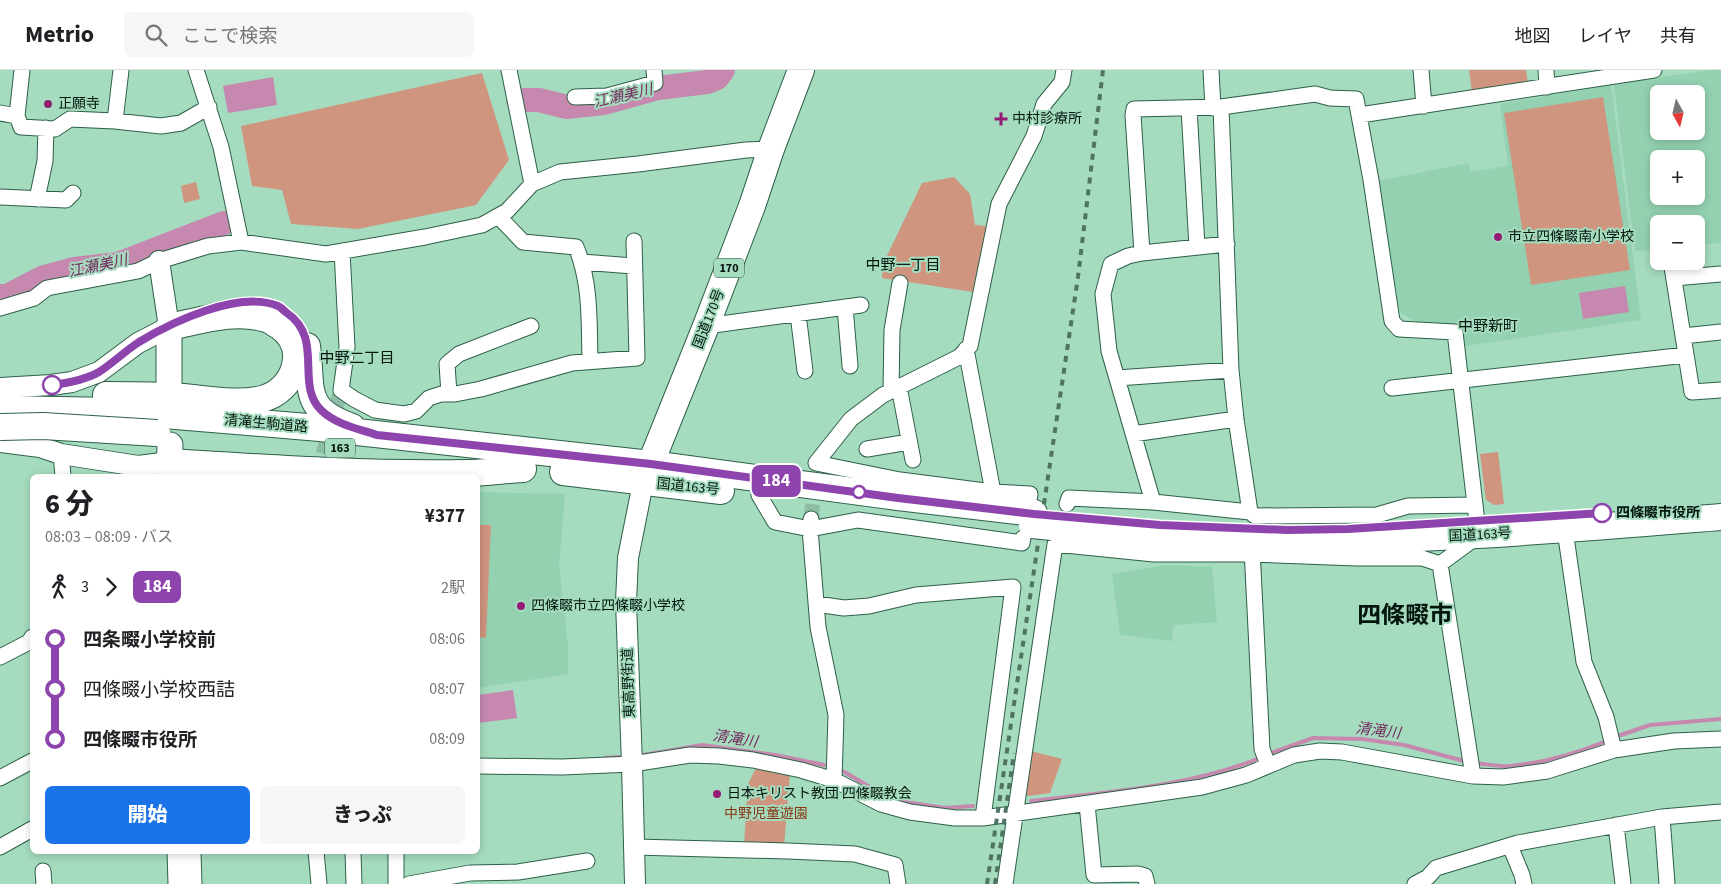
<!DOCTYPE html>
<html lang="ja">
<head>
<meta charset="utf-8">
<style>
  :root { --surface:#fff; --page:#f6f6f6; --text:#202124; --muted:#757577; --line:#e0e0e0; --accent:#1a73e8 }
  body { margin:0; font-family:"Source Sans 3","Noto Sans JP",sans-serif; background:var(--page); color:var(--text); height:100vh; display:flex; flex-direction:column; font-size:19px; white-space:nowrap }
  * { box-sizing:border-box; margin:0 }
  p { font-size:16px; color:var(--muted) }
  .icon { flex:none; width:28px; height:28px; fill:none; stroke:currentColor; stroke-width:2; stroke-linecap:round; stroke-linejoin:round }
  .map { position:relative; flex:1; overflow:hidden }
  .drawer { position:absolute; left:30px; top:404px; width:450px; height:380px; display:flex; flex-direction:column; background:var(--surface); border-radius:8px; box-shadow:0 2px 8px #0003 }
  .drawer>* { flex:none }
  .badge { padding:0 10px; border-radius:8px; font-size:18px; line-height:32px }
  .needle { width:32px; rotate:172deg }
  .controls { position:absolute; left:1650px; top:15px; display:grid; gap:10px }
  .controls a { display:grid; place-items:center; width:55px; height:55px; border-radius:8px; background:var(--surface); box-shadow:0 2px 8px #0003; font-size:25px }
  .map>.badge { position:absolute; translate:-50% -50%; box-shadow:0 0 0 2px #fff }
  .legs { display:flex; align-items:center; gap:8px; height:55px; padding:0 15px; font-size:16px }
  .legs p { margin-inline-start:auto }
  .headline { display:flex; align-items:center; justify-content:space-between; height:85px; padding:0 15px }
  h1 { font-size:28px; font-weight:800; line-height:38px }
  .button { display:flex; gap:10px; margin-top:auto; padding:10px 15px }
  .button a { flex:1; height:58px; border-radius:8px; background:var(--accent); color:#fff; font-size:20px; font-weight:800; line-height:58px; text-align:center }
  .button a+a { background:var(--page); color:var(--text) }
  ul { padding:0 15px; list-style:none }
  li { display:flex; align-items:center; gap:18px; height:50px; font-size:19px }
  li i { display:grid; place-items:center; width:8px; height:100%; margin:0 6px; background:currentColor }
  li i::after { content:''; width:12px; height:12px; margin:-6px; border:4px solid; border-radius:50%; background:var(--surface) }
  li p { margin-inline-start:auto }
  li:first-child i { background:linear-gradient(#0000 50%,currentColor 0) }
  li:last-child i { background:linear-gradient(currentColor 50%,#0000 0) }
  header { display:flex; align-items:center; gap:30px; box-sizing:border-box; height:70px; padding:0 25px; background:var(--surface); border-bottom:1px solid var(--line) }
  header strong { font-size:24px }
  nav { display:flex; gap:28px; margin-inline-start:auto; font-size:18px }
  .search { width:350px; height:45px; background:var(--page); display:flex; align-items:center; gap:12px; box-sizing:border-box; padding:0 18px; border-radius:8px; color:var(--muted); font-size:19px }
  .map>svg:first-child { display:block }
</style>
</head>
<body>
<header>
<strong>Metrio</strong>
<div class="search"><svg class="icon" aria-label="search" viewBox="0 0 24 24"><circle cx="10" cy="10" r="6"/><path d="M15 15l6 6"/></svg>ここで検索</div>
<nav><a>地図</a><a>レイヤ</a><a>共有</a></nav>
</header>
<div class="map">
<svg width="1721" height="814" viewBox="0 0 1721 814">
  <rect width="100%" height="100%" fill="#a5dbbf"/>
  <!-- built -->
  <path fill="#93d1b1" fill-rule="evenodd" d="M1712,0H1721V173L1696,175V154H1659V179L1635,181L1614,14ZM1659,24H1696V61H1659ZM1659,89H1696V126H1659Z
    M1611,15L1641,250L1465,276L1462,260L1415,251L1400,242L1377,111L1469,93L1470,102L1508,96L1500,34Z
    M478,422L565,424L559,496L568,576V604L478,618Z
    M1167,495L1212,497L1217,552L1173,555L1172,571L1120,565L1112,504Z"/>
  <!-- green -->
  <path fill="#d0957f" d="M1469,0H1526L1528,14L1472,23Z
    M482,3L509,90L476,135L358,159L291,154L282,120L252,116L241,56Z
    M1603,27L1630,200L1531,215L1504,43Z
    M954,107L970,124L975,155L987,156L973,222L882,208L883,194L922,113Z
    M196,112L200,129L184,133L181,116Z
    M1498,382L1504,434L1494,435L1486,430L1480,384Z
    M478,455H491L486,568L478,567Z
    M1031,681L1062,689L1050,723L1029,726L1024,724Z
    M756,698L790,702L784,777L744,775L748,714Z"/>
  <!-- water -->
  <path fill="#c688af" d="M273,7L277,35L228,43L223,16Z
    M1625,216L1629,242L1583,249L1579,223Z
    M513,620L517,648L478,653V625Z"/>
  <g fill="none" stroke-linecap="round" stroke-linejoin="round">
    <!-- stream -->
    <path stroke="#c688af" stroke-width="4" d="M1615,667L1650,655L1721,649
      M1268,684L1313,668L1363,669L1404,675L1468,692
      M643,685L702,675L775,685L824,695
      M605,688L620,687
      M1475,693C1486,694 1499,697 1510,696C1543,693 1578,683 1609,670
      M841,700L892,730L945,738L973,736
      M1031,731C1104,723 1194,716 1262,687"/>
    <!-- river -->
    <path stroke="#c688af" stroke-width="24" d="M518,30H539L567,37L604,33L658,18L707,12L717,8L723,0
      M0,226H7L44,207L74,199L118,194L224,153"/>
    <!-- minor-tunnel -->
    <path stroke="#8dbda4" stroke-width="15" stroke-dasharray="15 8" stroke-linecap="butt" d="M317,406L341,320
      M811,449L816,408"/>
    <defs>
      <path id="minor" d="M196,0L221,77L241,172
        M509,0L532,114
        M1211,0L1213,38
        M1421,0L1424,36
        M1546,0L1547,17
        M575,27L607,26L655,13L654,0
        M1221,37L1231,300L1236,349L1250,442
        M1189,38L1197,177
        M0,43L17,46L21,57L55,59L70,49L115,51L161,56L181,53L209,37
        M1360,45L1654,0
        M17,46L22,0
        M115,51L121,0
        M0,127L66,130L73,123
        M37,129L45,91L46,58
        M498,146L523,172L576,177C591,213 589,252 590,291
        M342,181L347,277L341,320L354,329L375,340L404,344L416,341L429,328L441,324H455L481,319L572,293L637,288L634,171
        M1142,183L1133,45L1134,39L1221,37L1315,24L1330,28L1356,29L1371,110L1392,251L1399,259L1455,262L1477,452L1478,466L1440,494L1473,706
        M1671,191L1692,322L1721,320
        M582,192L633,196
        M1674,208L1721,204
        M845,237L850,296
        M0,238L34,228L47,218L138,201L159,191L208,176L241,172L326,184L425,167L482,155L507,141L532,114L560,102L638,94L746,80L771,79
        M798,244L805,301
        M706,256L861,235
        M1683,266L1721,262
        M966,279L993,422
        M1117,308L1231,300
        M899,317L913,390
        M1392,318L1686,285
        M891,321L892,260L900,213
        M449,324L447,294L459,284L531,256
        M1133,364L1236,349
        M867,379L909,372
        M61,384L63,406
        M900,410L993,422L1030,424L1029,430
        M759,425L775,452L810,459L818,557L836,645L834,710
        M898,427L900,410L816,393L851,349L883,325L959,287L970,276L999,134L1034,66L1044,34L1062,12L1064,0
        M1153,432L1109,281L1103,224L1111,194L1128,186L1142,183L1227,174
        M1067,434L1069,428L1153,432L1250,442L1255,446L1377,445L1408,436L1475,435
        M811,449L810,459L858,450L1022,473L1023,468
        M1565,460L1584,592L1606,647L1614,680
        M1252,479L1262,679L1268,695
        M816,534L844,538L869,536L916,525L1013,517L983,748
        M0,587L29,572L32,567
        M478,696L562,697L632,694L690,685L719,686L753,690L801,700L834,710L881,734L910,742L955,748H983L1202,717L1246,705L1294,685L1320,681L1342,682L1473,706L1503,707L1547,701L1614,680L1674,671L1721,669
        M0,708L32,691
        M1087,734L1094,805L1138,804L1145,806L1147,814
        M1662,747L1667,814
        M1616,755L1623,814
        M1510,776L1522,805L1524,814
        M0,777L32,759
        M634,777L788,781L855,784L895,795L898,814
        M193,781L194,814
        M316,781L319,814
        M353,781L354,814
        M396,781V814
        M43,801L44,814
        M409,814L470,803L518,802L587,791
        M1005,814L1055,474L1154,484H1252L1357,488H1422L1440,494
        M1415,814L1428,807L1436,798L1518,773L1662,747L1721,742"/>
      <path id="tertiary" d="M0,318L51,315L72,312L99,302L138,273L169,257L159,191
        M0,372L40,377L61,384L138,396L170,392
        M635,814L632,694L626,532L628,488L643,413"/>
      <path id="primary" d="M169,257V319
        M169,406L170,375
        M180,781L181,814"/>
      <path id="trunk" d="M307,276C313,320 301,339 352,357
        M106,325C132,325 157,325 183,327C208,329 237,335 262,329C295,321 310,277 279,256C275,254 271,250 266,249C235,239 200,251 169,257
        M0,339L116,341L320,358L651,394L898,427L1034,443
        M170,392C268,398 367,405 466,403C485,403 504,400 523,399
        M563,402L721,421
        M644,410L706,256L752,136L771,79L801,0
        M1052,457C1113,462 1173,469 1233,471C1397,474 1559,460 1721,447"/>
    </defs>
    <!-- minor casing -->
    <use href="#minor" stroke="#2d6048" stroke-width="17"/>
    <!-- tertiary casing -->
    <use href="#tertiary" stroke="#2d6048" stroke-width="22"/>
    <!-- primary casing -->
    <use href="#primary" stroke="#2d6048" stroke-width="27"/>
    <!-- trunk casing -->
    <use href="#trunk" stroke="#2d6048" stroke-width="28"/>
    <!-- minor -->
    <use href="#minor" stroke="#fff" stroke-width="15"/>
    <!-- tertiary -->
    <use href="#tertiary" stroke="#fff" stroke-width="20"/>
    <!-- primary -->
    <use href="#primary" stroke="#fff" stroke-width="25"/>
    <!-- trunk -->
    <use href="#trunk" stroke="#fff" stroke-width="26"/>
    <!-- rail -->
    <path stroke="#507462" stroke-width="4" stroke-dasharray="6 6" stroke-linecap="butt" d="M987,814L1078,207L1103,0
      M995,814L1014,683"/>
    <defs>
      <path id="trunk-bridge" d="M0,357L43,356L157,363
        M1032,455L1052,457"/>
    </defs>
    <!-- trunk-bridge casing -->
    <use href="#trunk-bridge" stroke="#2d6048" stroke-width="28" stroke-linecap="butt"/>
    <!-- trunk-bridge -->
    <use href="#trunk-bridge" stroke="#fff" stroke-width="26"/>
  </g>
  <g fill="none" stroke-linecap="round" stroke-linejoin="round">
    <defs>
      <path id="line-1" d="M52,315C68,313 85,310 99,302C113,293 125,281 139,272C172,252 239,220 278,236C281,237 284,241 287,243C325,269 294,316 322,341C337,355 359,359 377,365L651,394L898,428L1034,444L1160,455L1287,460L1348,459L1602,443"/>
    </defs>
    <!-- line-1 casing -->
    <use href="#line-1" stroke="#fff" stroke-width="11"/>
    <!-- line-1 -->
    <use href="#line-1" stroke="#8e44ad" stroke-width="8"/>
  </g>
  <!-- markers -->
  <g fill="#951a74" stroke="#a5dbbf" stroke-width="2">
    <circle cx="48" cy="34" r="5"/>
    <path d="M998.5 41.5h5v5h5v5h-5v5h-5v-5h-5v-5h5z"/>
    <circle cx="1498" cy="167" r="5"/>
    <circle cx="521" cy="536" r="5"/>
    <circle cx="717" cy="724" r="5"/>
  </g>
  <g fill="#fff" stroke="#8e44ad" stroke-width="2.5">
    <circle cx="52" cy="315" r="9"/>
    <circle cx="859" cy="422" r="6"/>
    <circle cx="1602" cy="443" r="9"/>
  </g>
  <g text-anchor="middle" dominant-baseline="central" stroke-width="4" stroke-linejoin="round" paint-order="stroke">
    <!-- shield labels -->
    <g fill="#a5dbbf" stroke="#345142" stroke-width="1">
      <rect x="714" y="188.5" width="30" height="19" rx="4"/>
      <rect x="325" y="368.5" width="30" height="19" rx="4"/>
    </g>
    <g font-size="12" font-weight="bold" fill="#03160d">
      <text x="729" y="198">170</text>
      <text x="340" y="378">163</text>
    </g>
    <!-- poi labels -->
    <g font-size="14" fill="#03160d" stroke="#a5dbbf" text-anchor="start">
      <text x="58" y="34">正願寺</text>
      <text x="1012" y="49">中村診療所</text>
      <text x="1508" y="167">市立四條畷南小学校</text>
      <text x="531" y="536">四條畷市立四條畷小学校</text>
      <text x="727" y="724">日本キリスト教団 四條畷教会</text>
    </g>
    <!-- street labels -->
    <g font-size="14" fill="#03160d" stroke="#a5dbbf">
      <text transform="translate(709 249) rotate(-69)">国道170号</text>
      <text transform="translate(266 354) rotate(5)">清滝生駒道路</text>
      <text transform="translate(688 417) rotate(6)">国道163号</text>
      <text transform="translate(1480 465) rotate(-3)">国道163号</text>
      <text transform="translate(629 613) rotate(-92)">東高野街道</text>
    </g>
    <!-- stop labels -->
    <g font-size="14" font-weight="bold" fill="#03160d" stroke="#a5dbbf" text-anchor="start">
      <text x="1616" y="443">四條畷市役所</text>
    </g>
    <!-- park labels -->
    <g font-size="14" fill="#893713" stroke="#a5dbbf">
      <text x="766" y="744">中野児童遊園</text>
    </g>
    <!-- water labels -->
    <g font-size="15" font-style="italic" fill="#742a5d" stroke="#a5dbbf">
      <text transform="translate(623 26) rotate(-13)">江瀬美川</text>
      <text transform="translate(98 196) rotate(-12)">江瀬美川</text>
      <text transform="translate(1378 661) rotate(7)">清滝川</text>
      <text transform="translate(735 669) rotate(9)">清滝川</text>
    </g>
    <!-- neighbourhood labels -->
    <g font-size="15" fill="#03160d" stroke="#a5dbbf">
      <text x="903" y="195">中野一丁目</text>
      <text x="1488" y="256">中野新町</text>
      <text x="357" y="288">中野二丁目</text>
    </g>
    <!-- town labels -->
    <g font-size="24" font-weight="bold" fill="#03160d" stroke="#a5dbbf">
      <text x="1405" y="545">四條畷市</text>
    </g>
  </g>
</svg>
<div class="controls">
<a><svg class="needle" viewBox="-14 -14 28 28"><path d="M0-13l5 13h-10z" fill="#e53935"/><path d="M0 13l5-13h-10z" fill="#757577"/></svg></a>
<a>+</a>
<a>−</a>
</div>
<b class="badge" style="left:776px;top:411px;background:#8e44ad;color:#fff">184</b>
<section class="drawer">
<div class="headline"><div><h1>6 分</h1><p>08:03 – 08:09 · バス</p></div><b>¥377</b></div>
<div class="legs"><svg class="icon" aria-label="walk" viewBox="0 0 24 24"><circle cx="13" cy="4" r="2"/><path d="M13 8l-2 6 4 7M11 14l-3 7M7 12l3-4h3l4 4"/></svg>3<svg class="icon" aria-label="forward" viewBox="0 0 24 24"><path d="M9 5l7 7-7 7"/></svg><b class="badge" style="background:#8e44ad;color:#fff">184</b><p>2駅</p></div>
<ul>
<li><i style="color:#8e44ad"></i><b>四条畷小学校前</b><p>08:06</p></li>
<li><i style="color:#8e44ad"></i><span>四條畷小学校西詰</span><p>08:07</p></li>
<li><i style="color:#8e44ad"></i><b>四條畷市役所</b><p>08:09</p></li>
</ul>
<div class="button"><a>開始</a><a>きっぷ</a></div>
</section>
</div>
</body>
</html>
